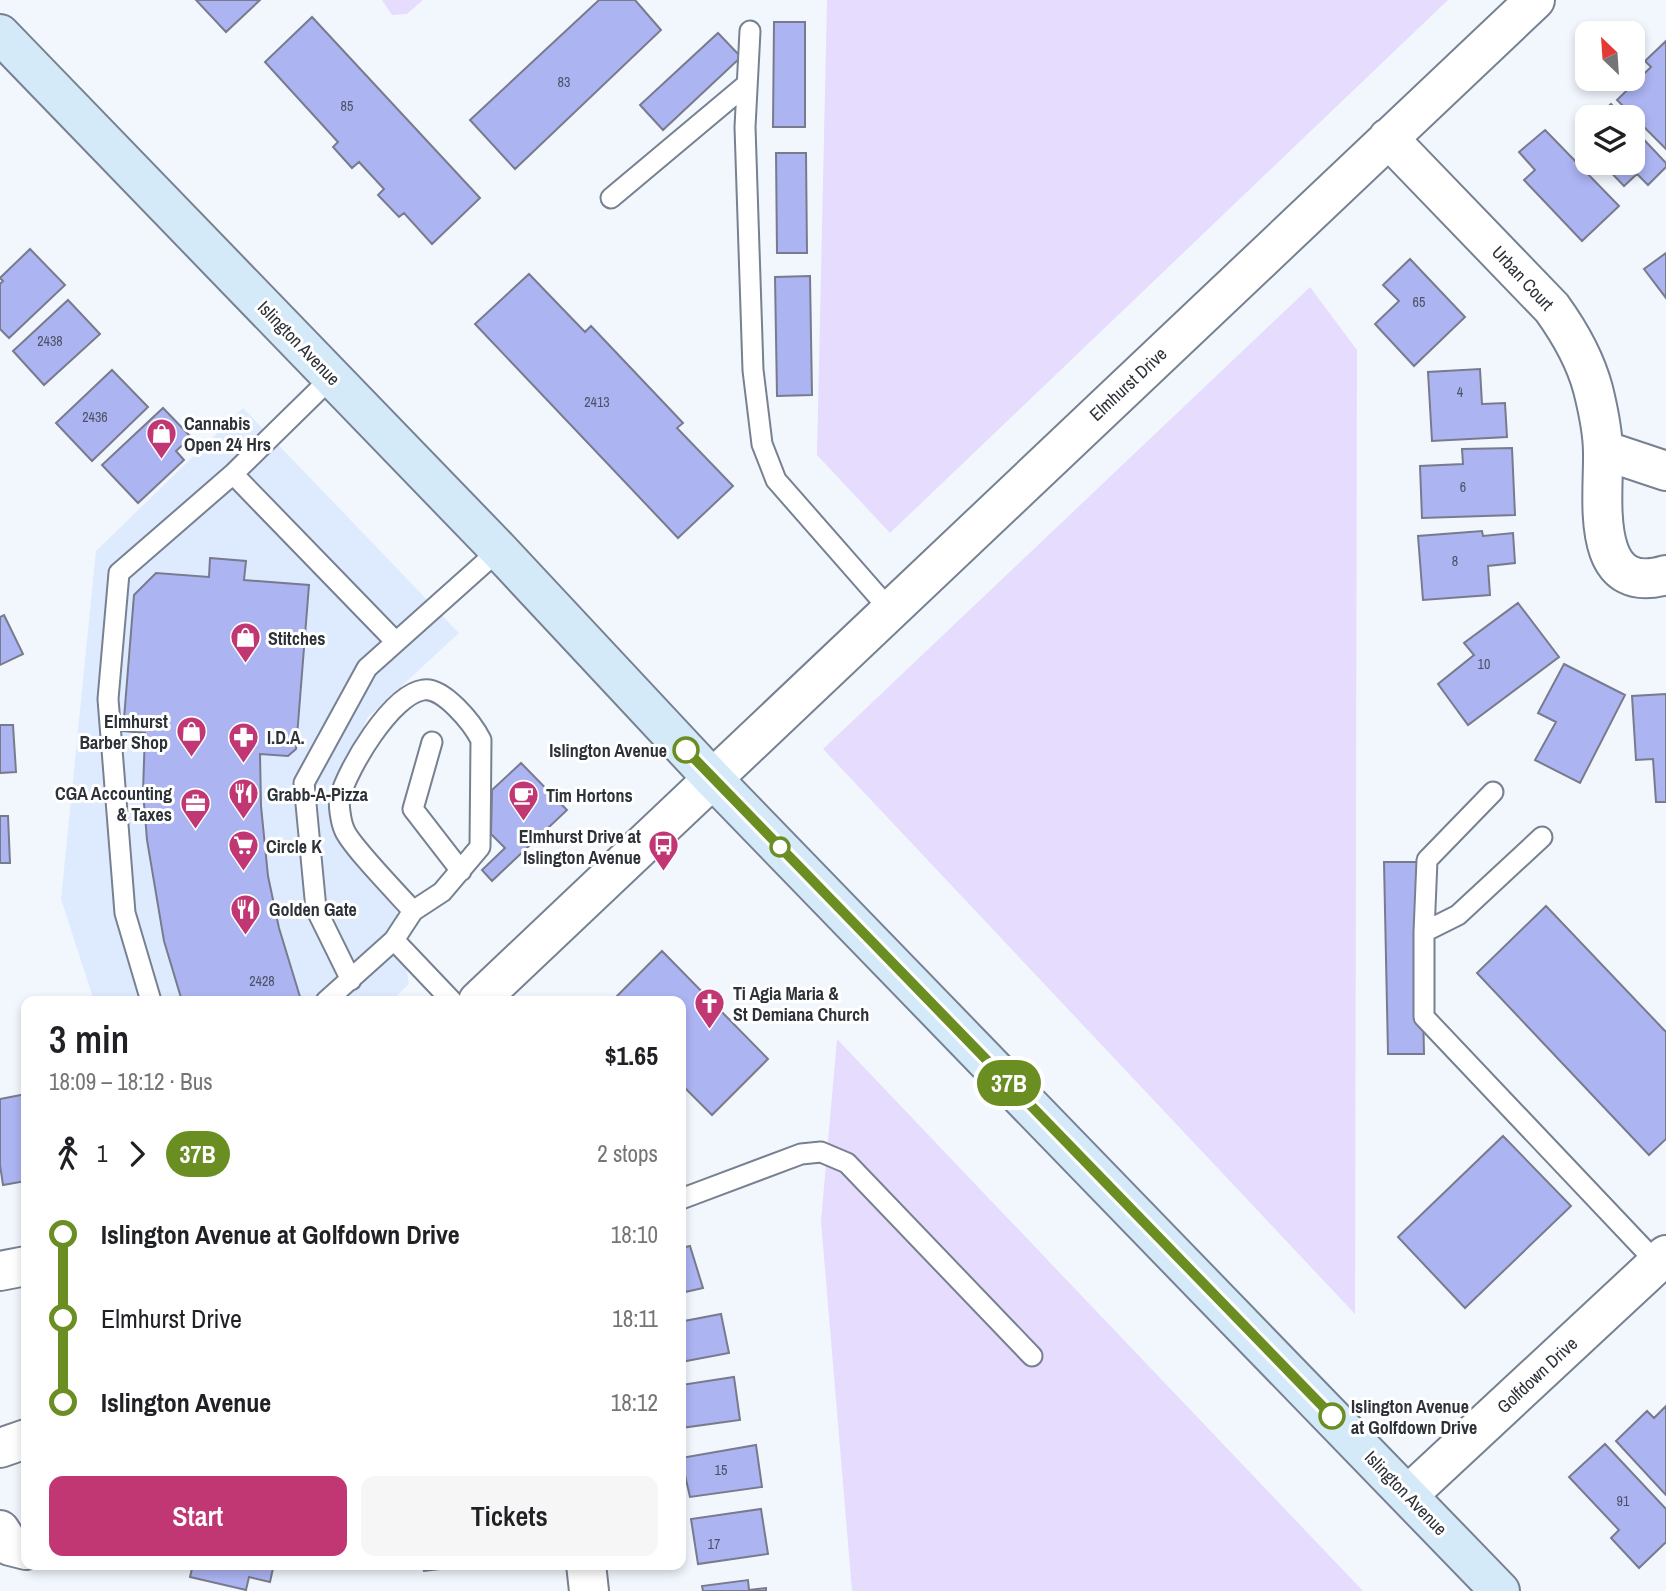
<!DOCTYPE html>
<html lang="en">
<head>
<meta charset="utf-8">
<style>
  :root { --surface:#fff; --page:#f6f6f6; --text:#202124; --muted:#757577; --accent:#c03773 }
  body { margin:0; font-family:"Archivo Narrow",sans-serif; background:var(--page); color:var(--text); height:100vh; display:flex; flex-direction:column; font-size:26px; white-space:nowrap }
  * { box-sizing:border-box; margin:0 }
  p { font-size:23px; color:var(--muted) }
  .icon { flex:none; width:38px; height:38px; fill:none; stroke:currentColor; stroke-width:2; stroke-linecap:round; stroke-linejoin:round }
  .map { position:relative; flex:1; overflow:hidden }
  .panel { position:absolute; left:21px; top:996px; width:665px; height:574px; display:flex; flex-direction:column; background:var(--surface); border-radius:14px; box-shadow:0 4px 10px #0003 }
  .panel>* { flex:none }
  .badge { padding:0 14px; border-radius:23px; font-size:24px; line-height:46px }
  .needle { width:46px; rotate:335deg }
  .fabs { position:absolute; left:1575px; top:21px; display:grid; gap:14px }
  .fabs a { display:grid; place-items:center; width:70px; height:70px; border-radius:14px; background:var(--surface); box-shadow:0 4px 10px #0003; font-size:35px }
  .map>.badge { position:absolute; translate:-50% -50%; box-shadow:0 0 0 4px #fff }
  .legs { display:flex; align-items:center; gap:10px; height:77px; padding:0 28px; font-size:23px }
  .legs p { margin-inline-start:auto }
  .summary { display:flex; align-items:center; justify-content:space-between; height:119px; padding:0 28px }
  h1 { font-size:38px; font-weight:600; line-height:52px }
  .primary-button { display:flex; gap:14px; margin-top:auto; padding:14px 28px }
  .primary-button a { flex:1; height:80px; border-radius:14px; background:var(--accent); color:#fff; font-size:28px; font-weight:600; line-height:80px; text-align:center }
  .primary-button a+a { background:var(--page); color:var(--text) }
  ul { padding:0 28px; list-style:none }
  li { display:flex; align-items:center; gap:24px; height:84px; font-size:26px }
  li i { display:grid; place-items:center; width:10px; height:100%; margin:0 9px; background:currentColor }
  li i::after { content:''; width:18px; height:18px; margin:-9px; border:5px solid; border-radius:50%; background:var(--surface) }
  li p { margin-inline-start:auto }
  li:first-child i { background:linear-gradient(#0000 50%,currentColor 0) }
  li:last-child i { background:linear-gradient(currentColor 50%,#0000 0) }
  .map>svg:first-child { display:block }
</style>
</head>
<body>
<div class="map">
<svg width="1666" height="1591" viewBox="0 0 1666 1591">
  <rect width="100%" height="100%" fill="#f2f7fe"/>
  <!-- built -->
  <path fill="#deebff" d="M243,408L459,633L368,717L330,799L333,834L394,897L409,984L391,1001H94L61,899L96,551Z"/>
  <!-- green -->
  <path fill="#e6dcfe" d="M382,0H423L407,14L392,15Z
    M827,0H1448L890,533L817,455Z
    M1310,287L1357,350L1355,1314L823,749Z
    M837,1039L1363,1591H852L821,1221Z"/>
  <!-- building -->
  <path fill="#acb4f2" stroke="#787b8d" stroke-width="2" d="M196,0H260L226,32Z
    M599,0H635L661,30L515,169L470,120Z
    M312,17L480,198L432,244L404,213L399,217L378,195L384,189L359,162L352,168L333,147L338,142L265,62Z
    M774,22H805V127H773Z
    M718,33L741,57L663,130L640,105Z
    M1666,41V149L1617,100L1651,67L1645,61Z
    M1611,104L1623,117H1597Z
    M1587,126V147L1579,134Z
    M1633,128L1666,163V167L1648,185L1637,174L1624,186L1602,163H1633Z
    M1545,130L1619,206L1582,241L1524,180L1535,170L1519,152Z
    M776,153H806L807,253H777Z
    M30,249L65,285L9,338L0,329V284L3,281L0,278Z
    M1666,253V298L1644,269Z
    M1410,259L1465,317L1414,366L1375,324L1399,301L1383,285Z
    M529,274L585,332L591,326L683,423L677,428L733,486L678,538L475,324Z
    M810,276L812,395L777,396L775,277Z
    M68,300L100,334L44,385L13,351Z
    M1480,369L1482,404L1505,403L1507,437L1432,441L1428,372Z
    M112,370L148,407L92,461L56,423Z
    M163,408L191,437L176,451L184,460L138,503L102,465Z
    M1512,448L1515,515L1422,518L1420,466L1463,464L1462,449Z
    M1482,531L1483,536L1513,533L1515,563L1488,566L1490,595L1423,600L1418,536Z
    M210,558L246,561L244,580L309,585L296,749L288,756L260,754L261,806L268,876L279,928L301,1000L298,1001H182L164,941L147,840L143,791L145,733L123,731L134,595L156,573L209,577Z
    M1518,603L1559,657L1468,725L1438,684L1474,655L1464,643Z
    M4,615L23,654L0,665V617Z
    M1564,664L1625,695L1580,783L1535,760L1556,722L1538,713Z
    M1666,694V802H1656L1653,759L1636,760L1632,696Z
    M0,725H13L16,772L0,773Z
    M521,763L567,810L492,881L482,870L505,848L491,834L492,790Z
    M0,816H8L10,863H0Z
    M1384,862H1420L1424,1054H1388Z
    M1546,906L1666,1032V1139L1649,1155L1477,973Z
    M662,951L768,1059L712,1115L681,1084V1001H612Z
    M26,1094V1181L3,1185L0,1165V1099Z
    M1503,1136L1571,1206L1465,1308L1398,1237Z
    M690,1246L703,1288L681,1293V1248Z
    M681,1304L684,1321L721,1314L729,1353L681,1362Z
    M734,1377L740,1420L681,1428V1385Z
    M1666,1406V1495L1616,1441L1647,1411L1654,1418Z
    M1605,1444L1666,1509V1542L1639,1568L1611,1538L1619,1530L1569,1477Z
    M756,1445L762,1487L690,1497L681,1458Z
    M761,1509L768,1554L698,1564L691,1519Z
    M193,1564H274L270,1582L249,1577L246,1590L190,1577Z
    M423,1564H483L424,1571Z
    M748,1580L749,1590L766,1588V1591H703L702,1586Z"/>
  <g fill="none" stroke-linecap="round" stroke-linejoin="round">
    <defs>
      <path id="service" d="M750,31L745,127L753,370L762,444L776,480L890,610
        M611,198L747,84
        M233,474L332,377
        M432,742L413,809L461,871
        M1542,837L1458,915L1424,932V1017L1657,1263
        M1424,932L1427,860L1493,792
        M394,940L452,1001
        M351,980L316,909L304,783L367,668L499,550
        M151,1001L125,913L108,699L119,573L233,474L396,642
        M326,1001L394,940L413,911L442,892L480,847L481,740C473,724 443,686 423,690C391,695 348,768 340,797C338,804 341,822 344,829C349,844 399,895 413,911
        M681,1199L801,1154L821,1152L847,1163L1032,1356"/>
      <path id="minor" d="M1388,138L1552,308C1570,333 1585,359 1593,389C1598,409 1603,433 1603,453C1604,496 1588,598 1666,575
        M1603,450L1666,471
        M478,1001L1535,0
        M0,1271L26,1266
        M0,1448L26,1439
        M1408,1495L1666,1255
        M0,1530L10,1546L26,1550
        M586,1564L589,1591"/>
      <path id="secondary" d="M0,34L499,550L712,778L1500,1591"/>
    </defs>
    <!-- service casing -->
    <use href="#service" stroke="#778191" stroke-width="23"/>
    <!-- minor casing -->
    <use href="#minor" stroke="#778191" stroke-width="42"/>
    <!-- secondary casing -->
    <use href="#secondary" stroke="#778191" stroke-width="42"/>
    <!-- service -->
    <use href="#service" stroke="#fff" stroke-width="19"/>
    <!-- minor -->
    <use href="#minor" stroke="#fff" stroke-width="38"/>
    <!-- secondary -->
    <use href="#secondary" stroke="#d5eaf8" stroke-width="38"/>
  </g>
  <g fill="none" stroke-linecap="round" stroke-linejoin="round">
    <defs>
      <path id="line-1" d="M686,750L1332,1416"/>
    </defs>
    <!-- line-1 casing -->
    <use href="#line-1" stroke="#fff" stroke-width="16"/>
    <!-- line-1 -->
    <use href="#line-1" stroke="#6b8e23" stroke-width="10"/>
  </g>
  <!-- icons -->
  <defs>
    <symbol id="shop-pin" viewBox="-11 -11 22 30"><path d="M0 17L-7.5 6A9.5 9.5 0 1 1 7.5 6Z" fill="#c03773" stroke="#fff"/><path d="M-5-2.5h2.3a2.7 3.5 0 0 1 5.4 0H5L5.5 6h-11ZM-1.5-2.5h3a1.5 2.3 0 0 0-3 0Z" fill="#fff"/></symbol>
    <symbol id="pharmacy-pin" viewBox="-11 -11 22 30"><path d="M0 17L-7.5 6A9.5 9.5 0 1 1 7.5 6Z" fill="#c03773" stroke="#fff"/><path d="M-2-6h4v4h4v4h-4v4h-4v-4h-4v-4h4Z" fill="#fff"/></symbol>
    <symbol id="restaurant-pin" viewBox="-11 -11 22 30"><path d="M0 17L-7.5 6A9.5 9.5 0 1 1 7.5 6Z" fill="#c03773" stroke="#fff"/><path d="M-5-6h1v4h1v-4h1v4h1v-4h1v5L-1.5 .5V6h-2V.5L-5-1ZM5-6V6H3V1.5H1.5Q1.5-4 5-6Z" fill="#fff"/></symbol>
    <symbol id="cafe-pin" viewBox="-11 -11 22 30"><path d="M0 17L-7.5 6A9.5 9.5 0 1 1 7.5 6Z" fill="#c03773" stroke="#fff"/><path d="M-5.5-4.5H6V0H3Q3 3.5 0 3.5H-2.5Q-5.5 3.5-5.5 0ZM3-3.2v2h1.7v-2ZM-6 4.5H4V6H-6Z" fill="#fff"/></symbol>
    <symbol id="office-pin" viewBox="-11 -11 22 30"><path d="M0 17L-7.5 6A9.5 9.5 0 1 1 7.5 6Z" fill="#c03773" stroke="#fff"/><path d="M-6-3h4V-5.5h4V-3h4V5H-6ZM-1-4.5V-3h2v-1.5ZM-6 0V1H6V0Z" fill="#fff"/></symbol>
    <symbol id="supermarket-pin" viewBox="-11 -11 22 30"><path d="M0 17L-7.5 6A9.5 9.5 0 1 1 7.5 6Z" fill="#c03773" stroke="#fff"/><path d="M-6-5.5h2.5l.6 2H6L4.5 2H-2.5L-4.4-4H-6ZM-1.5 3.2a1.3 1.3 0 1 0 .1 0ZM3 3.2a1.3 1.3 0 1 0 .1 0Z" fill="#fff"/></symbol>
    <symbol id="bus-pin" viewBox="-11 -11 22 30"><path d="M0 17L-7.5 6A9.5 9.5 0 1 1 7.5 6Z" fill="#c03773" stroke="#fff"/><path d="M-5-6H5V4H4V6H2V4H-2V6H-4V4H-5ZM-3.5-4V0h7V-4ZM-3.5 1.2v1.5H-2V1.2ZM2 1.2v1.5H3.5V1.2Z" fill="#fff"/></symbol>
    <symbol id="church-pin" viewBox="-11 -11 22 30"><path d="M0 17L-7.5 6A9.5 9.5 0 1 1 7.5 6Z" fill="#c03773" stroke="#fff"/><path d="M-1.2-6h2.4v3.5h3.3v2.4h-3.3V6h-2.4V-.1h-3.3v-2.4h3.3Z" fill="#fff"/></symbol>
  </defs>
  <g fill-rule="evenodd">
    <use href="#shop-pin" x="144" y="416" width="35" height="47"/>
    <use href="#shop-pin" x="228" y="620" width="35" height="47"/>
    <use href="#shop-pin" x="174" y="714" width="35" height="47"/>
    <use href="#pharmacy-pin" x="226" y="720" width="35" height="47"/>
    <use href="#restaurant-pin" x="226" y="776" width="35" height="47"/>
    <use href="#cafe-pin" x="506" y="778" width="35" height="47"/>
    <use href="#office-pin" x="178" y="786" width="35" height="47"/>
    <use href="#supermarket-pin" x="226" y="828" width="35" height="47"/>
    <use href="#bus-pin" x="646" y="828" width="35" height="47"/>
    <use href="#restaurant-pin" x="228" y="892" width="35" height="47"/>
    <use href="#church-pin" x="692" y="986" width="35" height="47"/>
  </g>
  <!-- markers -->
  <g fill="#fff" stroke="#6b8e23" stroke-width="3.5">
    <circle cx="686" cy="750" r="12"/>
    <circle cx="780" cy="847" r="9"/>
    <circle cx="1332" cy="1416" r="12"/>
  </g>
  <g text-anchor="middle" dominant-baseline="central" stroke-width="6" stroke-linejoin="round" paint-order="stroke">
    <!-- number labels -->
    <g font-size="14" fill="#4d5266">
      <text x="564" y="82">83</text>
      <text x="347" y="106">85</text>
      <text x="1419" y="302">65</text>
      <text x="50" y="341">2438</text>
      <text x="1460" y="392">4</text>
      <text x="597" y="402">2413</text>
      <text x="95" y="417">2436</text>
      <text x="1463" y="487">6</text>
      <text x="1455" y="561">8</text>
      <text x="1484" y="664">10</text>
      <text x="262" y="981">2428</text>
      <text x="721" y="1470">15</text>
      <text x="1623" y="1501">91</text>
      <text x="714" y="1544">17</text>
    </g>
    <!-- street labels -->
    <g font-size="18" fill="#2d3238" stroke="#fff">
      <text transform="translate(1523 278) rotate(47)">Urban Court</text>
      <text transform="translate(299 343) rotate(46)">Islington Avenue</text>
      <text transform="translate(1128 384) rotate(-43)">Elmhurst Drive</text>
      <text transform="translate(1537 1375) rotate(-43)">Golfdown Drive</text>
      <text transform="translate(1406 1493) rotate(46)">Islington Avenue</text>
    </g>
    <!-- poi labels -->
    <g font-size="18" font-weight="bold" fill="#2d3238" stroke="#fff" text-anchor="start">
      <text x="184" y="423">Cannabis<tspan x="184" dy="21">Open 24 Hrs</tspan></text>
      <text x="268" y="638">Stitches</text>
      <text x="168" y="721" text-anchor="end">Elmhurst<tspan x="168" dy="21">Barber Shop</tspan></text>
      <text x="267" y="737">I.D.A.</text>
      <text x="172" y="793" text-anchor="end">CGA Accounting<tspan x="172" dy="21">&amp; Taxes</tspan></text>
      <text x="267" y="794">Grabb-A-Pizza</text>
      <text x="546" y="795">Tim Hortons</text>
      <text x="641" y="836" text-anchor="end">Elmhurst Drive at<tspan x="641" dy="21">Islington Avenue</tspan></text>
      <text x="266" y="846">Circle K</text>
      <text x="269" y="909">Golden Gate</text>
      <text x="733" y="993">Ti Agia Maria &amp;<tspan x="733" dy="21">St Demiana Church</tspan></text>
    </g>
    <!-- stop labels -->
    <g font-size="18" font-weight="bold" fill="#2d3238" stroke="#fff" text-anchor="end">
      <text x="667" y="750">Islington Avenue</text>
      <text x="1351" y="1406" text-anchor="start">Islington Avenue<tspan x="1351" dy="21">at Golfdown Drive</tspan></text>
    </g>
  </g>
</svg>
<div class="fabs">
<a><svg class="needle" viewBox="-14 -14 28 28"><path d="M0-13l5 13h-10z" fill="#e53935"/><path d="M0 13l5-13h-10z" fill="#757577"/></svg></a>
<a><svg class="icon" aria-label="layers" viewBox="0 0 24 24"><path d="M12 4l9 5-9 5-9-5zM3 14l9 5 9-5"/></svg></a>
</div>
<b class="badge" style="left:1009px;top:1083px;background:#6b8e23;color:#fff">37B</b>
<section class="panel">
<div class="summary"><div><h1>3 min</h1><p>18:09 – 18:12 · Bus</p></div><b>$1.65</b></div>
<div class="legs"><svg class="icon" aria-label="walk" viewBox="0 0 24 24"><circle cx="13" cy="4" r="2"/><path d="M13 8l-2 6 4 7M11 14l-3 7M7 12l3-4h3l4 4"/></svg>1<svg class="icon" aria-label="forward" viewBox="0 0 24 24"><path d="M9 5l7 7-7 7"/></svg><b class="badge" style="background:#6b8e23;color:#fff">37B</b><p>2 stops</p></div>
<ul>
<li><i style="color:#6b8e23"></i><b>Islington Avenue at Golfdown Drive</b><p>18:10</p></li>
<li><i style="color:#6b8e23"></i><span>Elmhurst Drive</span><p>18:11</p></li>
<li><i style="color:#6b8e23"></i><b>Islington Avenue</b><p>18:12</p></li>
</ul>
<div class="primary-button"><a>Start</a><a>Tickets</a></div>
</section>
</div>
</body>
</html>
